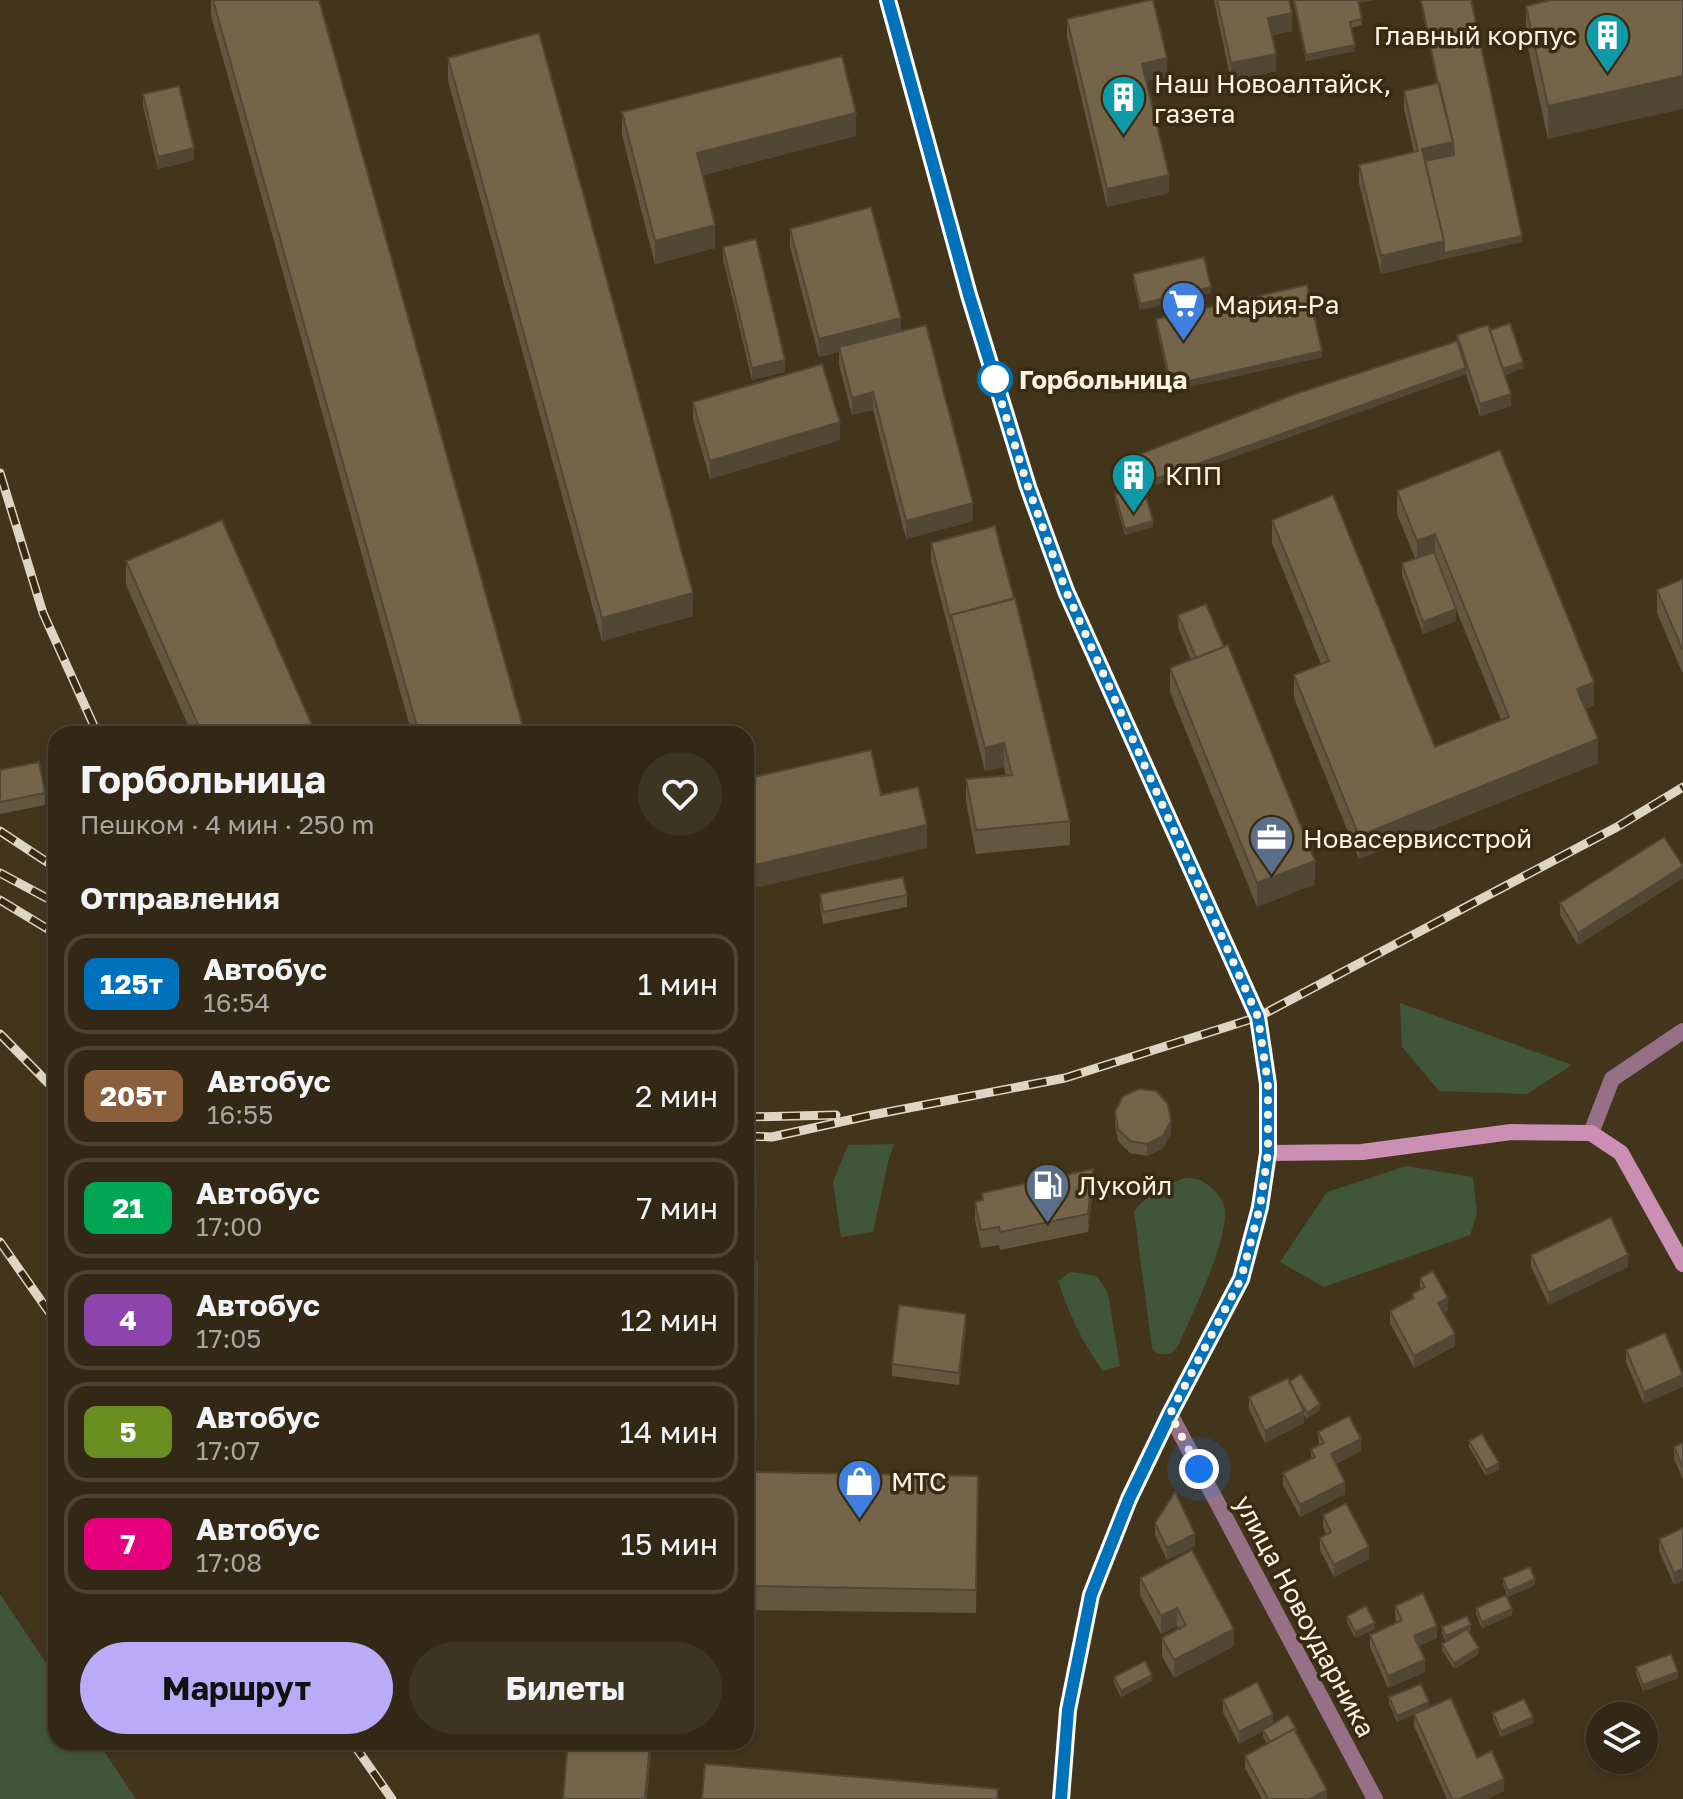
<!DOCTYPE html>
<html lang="ru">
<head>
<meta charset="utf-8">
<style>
  :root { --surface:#322815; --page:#3d3422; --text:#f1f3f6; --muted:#a8a6a0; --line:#4d4434; --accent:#b9abf7 }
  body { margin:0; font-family:"Golos Text",sans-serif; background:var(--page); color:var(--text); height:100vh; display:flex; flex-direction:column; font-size:30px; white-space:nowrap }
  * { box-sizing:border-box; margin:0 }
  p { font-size:26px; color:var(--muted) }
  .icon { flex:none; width:44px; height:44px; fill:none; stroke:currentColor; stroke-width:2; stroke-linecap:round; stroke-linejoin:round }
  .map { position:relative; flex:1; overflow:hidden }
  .sheet { position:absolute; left:48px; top:726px; width:706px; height:1024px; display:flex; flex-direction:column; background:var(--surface); border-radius:24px; box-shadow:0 2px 6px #0004,0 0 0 2px var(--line) }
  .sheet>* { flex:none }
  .badge { padding:0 16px; border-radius:12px; font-size:28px; line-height:52px }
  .controls { position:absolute; left:1586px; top:1702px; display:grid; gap:16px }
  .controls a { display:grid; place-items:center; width:72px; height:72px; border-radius:50%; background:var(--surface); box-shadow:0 2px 6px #0004,0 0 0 2px var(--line); font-size:40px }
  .you { position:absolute; width:40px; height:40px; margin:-20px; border:6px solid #fff; border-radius:50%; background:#1a73e8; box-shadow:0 0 0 12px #1a73e833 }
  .map>.badge { position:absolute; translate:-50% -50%; box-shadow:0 0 0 4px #fff }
  h2 { padding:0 32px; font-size:30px; line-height:72px }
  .round { display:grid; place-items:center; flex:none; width:84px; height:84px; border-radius:42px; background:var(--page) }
  .headline { display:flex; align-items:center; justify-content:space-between; height:136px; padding:0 32px }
  h1 { font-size:38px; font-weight:700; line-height:60px }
  .primary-button { display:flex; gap:16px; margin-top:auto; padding:16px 32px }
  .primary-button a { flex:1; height:92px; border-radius:48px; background:var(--accent); color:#111; font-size:32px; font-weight:700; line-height:92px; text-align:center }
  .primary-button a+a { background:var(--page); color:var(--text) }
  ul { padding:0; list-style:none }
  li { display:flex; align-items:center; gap:24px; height:100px; margin:0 16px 12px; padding:0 16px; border:4px solid var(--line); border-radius:24px }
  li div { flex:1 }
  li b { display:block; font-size:30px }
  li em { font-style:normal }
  li .badge { min-width:88px; font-weight:700; text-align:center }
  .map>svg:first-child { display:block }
</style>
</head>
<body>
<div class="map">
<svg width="1683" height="1799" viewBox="0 0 1683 1799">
  <rect width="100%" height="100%" fill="#43351c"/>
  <!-- green -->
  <path fill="#415639" d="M1400,1003L1572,1065L1527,1094L1439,1091L1402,1047Z
    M894,1144L889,1158L873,1232L841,1237L833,1182L848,1145Z
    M1406,1166L1473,1177L1477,1214L1470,1235L1324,1287L1280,1262L1327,1192Z
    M1184,1178C1189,1178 1193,1178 1197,1179C1208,1182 1224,1198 1225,1210C1227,1244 1192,1314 1178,1346L1171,1354H1157L1152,1348L1134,1211C1147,1195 1165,1186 1184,1178Z
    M1070,1272L1097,1276L1108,1293L1120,1366L1103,1371C1082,1342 1069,1314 1058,1281Z
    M0,1594L56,1678V1742H98L136,1799H0Z"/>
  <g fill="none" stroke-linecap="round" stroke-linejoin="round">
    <!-- street -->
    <path stroke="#967087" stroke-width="16" d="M1591,1133L1612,1079L1683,1031
      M1170,1414L1375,1799"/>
    <!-- secondary -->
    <path stroke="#cb8fb3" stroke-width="16" d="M888,0L969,295L1028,487L1066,591L1258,1017L1268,1084V1153L1260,1207L1241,1279L1170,1414L1129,1499L1091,1595L1068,1710L1061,1799
      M1268,1153L1362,1152L1511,1132L1591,1133L1621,1153L1683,1264"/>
    <defs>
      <path id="rail" d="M0,473L43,613L94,726L100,734
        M0,831L56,868
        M0,873L56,903
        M0,900L56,934
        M0,1034L56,1091
        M746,1117L836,1115
        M746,1136L772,1137L872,1115L1065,1078L1258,1017L1617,827L1683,787
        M0,1242L56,1322
        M352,1742L392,1799"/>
    </defs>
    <!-- rail casing -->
    <use href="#rail" stroke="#dfd5c4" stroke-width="9"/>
    <!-- rail -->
    <use href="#rail" stroke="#392b12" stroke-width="6" stroke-dasharray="18" stroke-linecap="butt"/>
  </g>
  <!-- wall -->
  <path fill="#645740" d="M211,0H319L525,734H412L211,16Z
    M1214,0H1289L1292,31L1272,35L1276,71L1231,81Z
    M1293,0H1373L1358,3L1362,25L1351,28L1355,51L1306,61Z
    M1420,0H1471L1522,242L1444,259V257V259L1381,274L1359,183V165L1414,152L1404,109V91L1437,83Z
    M1552,0L1548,139L1526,39V6Z
    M1067,19L1167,76L1146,81L1169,193L1107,207L1067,37Z
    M448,58L693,616L602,641L448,81Z
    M143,94L194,160L158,169L143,106Z
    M622,112L856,136L703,175L715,248L655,264L622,135Z
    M790,229L901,331L973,521L906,539L873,410L852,415L839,365V352L819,357L790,247Z
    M723,247L785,372L752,380L723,259Z
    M1133,274L1211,293L1140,310L1133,280Z
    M1156,319L1322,357L1171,391L1156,325Z
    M1490,330L1523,368L1505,375L1511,406L1480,416L1466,374L1144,489L1153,527L1125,535L1115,500V494L1143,486L1135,462V456L1457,341V335Z
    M693,402L840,440L710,479L693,420Z
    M1397,491L1594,705L1585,709L1598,763L1359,859L1294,698V675L1321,664L1272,543V520L1435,747L1501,720L1448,589L1456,621L1423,634L1402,575V563L1415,558L1397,514Z
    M931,543L1070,821V845L976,854L966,802V779L1006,776L1004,767L985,771L931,561Z
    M126,561L316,734H192L126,585Z
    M1683,579V672H1682L1657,613V590Z
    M1178,615L1315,884L1257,907L1170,692V668L1191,660L1178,627Z
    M0,770L45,793V805L0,814Z
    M1683,866V878L1578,945L1560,915V903Z
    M820,894L907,895V907L823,924L820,906Z
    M1115,1112L1171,1133L1163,1148L1147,1156L1130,1153L1118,1141L1115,1124Z
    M746,1155H755L756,1226H746Z
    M1093,1187L1088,1232L1000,1250L999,1245L981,1248L975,1220V1202L982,1200V1193Z
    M1531,1255L1628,1267L1549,1305L1531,1267Z
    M746,1261L757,1262L756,1457H746Z
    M1420,1278L1448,1310L1443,1313L1455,1346L1414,1368L1390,1323V1311L1412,1299V1294L1420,1290Z
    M966,1326L959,1385L892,1376V1364Z
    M1665,1333L1644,1404L1626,1362V1350Z
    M1289,1382L1320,1410L1307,1419L1304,1415V1423L1265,1443L1249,1409V1397Z
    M1318,1432L1361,1451L1336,1464L1345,1494L1300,1517L1283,1485V1473L1311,1459V1449L1319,1445Z
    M1469,1441L1499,1470L1486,1476L1469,1447Z
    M1683,1443V1479L1674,1459V1447Z
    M746,1472L978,1476L976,1613L746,1610Z
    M1323,1515L1369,1559L1334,1577L1320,1550V1538L1326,1534L1323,1527Z
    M1155,1523L1195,1546L1167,1560L1155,1535Z
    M1683,1528L1674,1585L1659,1551V1539Z
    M1140,1578L1234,1646L1174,1678L1162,1656V1638L1178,1629L1177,1626L1161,1634L1140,1595Z
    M1503,1578L1535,1585L1508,1597L1503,1584Z
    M1395,1606L1437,1638L1419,1646L1425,1672L1388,1688L1370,1647V1635L1397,1622L1395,1618Z
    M1476,1608L1512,1615L1482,1628L1476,1614Z
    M1347,1616L1375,1629L1355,1638L1347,1622Z
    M1442,1627L1471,1631H1469L1479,1654L1454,1669L1442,1650V1644L1446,1642L1442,1633Z
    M1636,1667L1678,1678L1643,1691L1636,1673Z
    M1114,1677L1152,1681L1121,1697L1114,1683Z
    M1389,1697L1429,1708L1477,1758L1504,1791L1487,1799H1447L1414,1726V1714L1397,1722L1389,1703Z
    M1223,1700L1273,1724L1297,1733L1327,1799H1262L1245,1768V1756L1267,1744L1263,1736V1731L1239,1744L1223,1712Z
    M1493,1713L1533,1723L1501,1737L1493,1719Z"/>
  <!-- shaded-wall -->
  <path fill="#514734" d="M1357,0H1373L1357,4Z
    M1292,13V31L1268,35V18Z
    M1355,45V51L1306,61V55Z
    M1276,54V71L1231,81V63Z
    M1167,58V76L1142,82V64Z
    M1683,76V109L1548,139V106Z
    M856,113V136L697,177V153Z
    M1453,142V159L1426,166L1422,149Z
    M194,148V160L158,169V157Z
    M1169,175V193L1107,207V189Z
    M715,225V248L655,264V241Z
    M1522,236V242L1444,259V253Z
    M1444,241V259L1381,274V256Z
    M1211,287V293L1140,310V304Z
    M901,318V335L839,347V352L819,357V339Z
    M1322,351V357L1171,391V385Z
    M785,360V372L752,380V368Z
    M1523,362V368L1501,376V370Z
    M1466,368V374L1144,489V483Z
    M873,392V410L852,415V398Z
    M1511,394V406L1480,416V404Z
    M840,422V440L710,479V461Z
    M973,503V521L906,539V521Z
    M1153,521V527L1125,535V529Z
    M1435,534V557L1417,564V541Z
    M693,593V616L602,641V618Z
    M1456,609V621L1423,634V622Z
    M1594,682V705L1577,712V689Z
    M1598,739V763L1359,859V836Z
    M1004,743V767L985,771V748Z
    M927,825V848L746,890V867Z
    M1315,861V884L1257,907V883Z
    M1683,866V878L1578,945V933Z
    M1171,1121V1133L1163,1148L1147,1156V1144Z
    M1093,1169V1187L1088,1232V1214Z
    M1628,1255V1267L1549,1305V1293Z
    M1448,1298V1310L1438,1315V1303Z
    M966,1314V1326L959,1385V1373Z
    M1455,1334V1346L1414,1368V1356Z
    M1683,1375V1387L1644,1404V1392Z
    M1320,1404V1410L1307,1419V1413Z
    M1304,1411V1423L1265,1443V1431Z
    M1361,1439V1451L1331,1466V1454Z
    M1499,1463V1470L1486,1476V1470Z
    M1345,1482V1494L1300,1517V1505Z
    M1195,1534V1546L1167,1560V1548Z
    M1369,1547V1559L1334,1577V1565Z
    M1683,1569V1581L1674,1585V1573Z
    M1535,1579V1585L1508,1597V1591Z
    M1177,1608V1626L1161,1634V1616Z
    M1512,1609V1615L1482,1628V1622Z
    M1375,1623V1629L1355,1638V1632Z
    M1471,1625V1631L1446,1642V1636Z
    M1437,1626V1638L1414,1648V1636Z
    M1234,1629V1646L1174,1678V1660Z
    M1479,1648V1654L1454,1669V1663Z
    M1425,1660V1672L1388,1688V1676Z
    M1678,1672V1678L1643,1691V1685Z
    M1152,1675V1681L1121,1697V1691Z
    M1429,1702V1708L1397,1722V1716Z
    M1273,1714V1726L1239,1744V1732Z
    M1533,1717V1723L1501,1737V1731Z
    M650,1742H652L647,1799H645Z
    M1504,1779V1791L1487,1799H1459Z
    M1327,1790V1799H1310Z"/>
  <!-- building -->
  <path fill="#74654a" stroke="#514734" stroke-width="2" d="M213,0H319L525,734H419Z
    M1150,0H1153L1167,58L1142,64L1169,175L1107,189L1067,19Z
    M1217,0H1289L1292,13L1268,18L1276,54L1231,63Z
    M1294,0H1358L1362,19L1350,22L1355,45L1306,55Z
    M1421,0H1471L1522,236L1444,253V241L1425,161L1454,155L1453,142L1438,83Z
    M1552,0H1683V76L1548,106L1526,6Z
    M539,33L693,593L602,618L448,58Z
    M842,56L856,113L697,153L715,225L655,241L622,112Z
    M1439,83L1453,142L1422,149L1444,241L1381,256L1359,165L1418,151L1404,91Z
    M179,86L194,148L158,157L143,94Z
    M871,207L901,318L819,339L790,229Z
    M756,239L785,360L752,368L723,247Z
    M1204,257L1211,287L1140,304L1133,274Z
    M1307,285L1322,351L1171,385L1156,319Z
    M1510,323L1523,362L1503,369L1490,330Z
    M926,325L973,503L906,521L873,392L852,398L839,347Z
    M1488,325L1511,394L1480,404L1457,335Z
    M1457,341L1466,368L1144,483L1135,456L1295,394Z
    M822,364L840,422L710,461L693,402Z
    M1500,450L1594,682L1577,689L1598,739L1359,836L1294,675L1329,661L1272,520L1333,495L1435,747L1509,717L1435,534L1417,541L1397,491Z
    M1143,486L1153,521L1125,529L1115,494Z
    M222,520L316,734H202L126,561Z
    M995,526L1014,599L951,615V621L931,543Z
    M1434,552L1456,609L1423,622L1402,563Z
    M1683,579V649H1682L1657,590Z
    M1015,598L1070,821L976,830L966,779L1012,775L1004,743L985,748L951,615Z
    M1206,604L1224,647L1196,658L1178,615Z
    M1228,645L1315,861L1257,883L1170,668Z
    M871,750L881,795L918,787L927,825L746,867V779Z
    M39,762L45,793L0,802V770Z
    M1664,837L1683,866L1578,933L1560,903Z
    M903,877L907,895L823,912L820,894Z
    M1139,1089L1156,1091L1168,1104L1171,1121L1163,1136L1147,1144L1130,1141L1118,1129L1115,1112L1123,1096Z
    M746,1155H755L756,1208H746Z
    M1093,1169L1088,1214L1000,1232L999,1227L981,1230L975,1202L983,1200L982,1193Z
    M1611,1217L1628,1255L1549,1293L1531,1255Z
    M746,1261L757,1262L756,1439H746Z
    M1433,1271L1448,1298L1438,1303L1455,1334L1414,1356L1390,1311L1414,1298L1412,1294L1425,1287L1420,1278Z
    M899,1305L966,1314L959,1373L892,1364Z
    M1665,1333L1683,1375L1644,1392L1626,1350Z
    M1301,1374L1320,1404L1307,1413L1289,1382Z
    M1288,1378L1304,1411L1265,1431L1249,1397Z
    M1349,1416L1361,1439L1331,1454L1345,1482L1300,1505L1283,1473L1315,1457L1311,1449L1324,1443L1318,1432Z
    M1482,1434L1499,1463L1486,1470L1469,1441Z
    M1683,1443V1467L1674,1447Z
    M746,1472L978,1476L976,1590L746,1586Z
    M1175,1492L1195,1534L1167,1548L1155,1523Z
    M1346,1503L1369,1547L1334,1565L1320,1538L1331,1532L1323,1515Z
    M1683,1528V1569L1674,1573L1659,1539Z
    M1192,1550L1234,1629L1174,1660L1162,1638L1186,1625L1177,1608L1161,1616L1140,1578Z
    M1530,1567L1535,1579L1508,1591L1503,1578Z
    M1423,1593L1437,1626L1414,1636L1425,1660L1388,1676L1370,1635L1402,1620L1395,1606Z
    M1506,1595L1512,1609L1482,1622L1476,1608Z
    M1366,1606L1375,1623L1355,1632L1347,1616Z
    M1467,1616L1471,1625L1446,1636L1442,1627Z
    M1467,1629L1479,1648L1454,1663L1442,1644Z
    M1671,1654L1678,1672L1643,1685L1636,1667Z
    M1145,1661L1152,1675L1121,1691L1114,1677Z
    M1257,1682L1273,1714L1239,1732L1223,1700Z
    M1421,1684L1429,1702L1397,1716L1389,1697Z
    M1451,1698L1477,1758L1492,1751L1504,1779L1459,1799H1452L1414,1714Z
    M1524,1699L1533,1717L1501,1731L1493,1713Z
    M1288,1715L1297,1730H1295L1294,1729L1270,1742L1263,1730Z
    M1294,1729L1327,1790L1310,1799H1268L1245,1756Z
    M568,1742H650L645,1799H563Z
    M705,1764L998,1789L997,1799H702Z"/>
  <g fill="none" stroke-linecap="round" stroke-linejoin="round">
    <defs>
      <path id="line" d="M888,0L969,295L1028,487L1066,591L1258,1017L1268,1084V1153L1260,1207L1241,1279L1170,1414L1129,1499L1091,1595L1068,1710L1061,1799"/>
    </defs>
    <!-- line casing -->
    <use href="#line" stroke="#fff" stroke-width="18"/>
    <!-- line -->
    <use href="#line" stroke="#0072bc" stroke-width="12"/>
    <!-- walk -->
    <path stroke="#fcf3e4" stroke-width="8" stroke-dasharray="0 14.4" d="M995,379L994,378L1028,487L1066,591L1258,1017L1268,1084V1153L1260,1207L1241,1279L1170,1414L1199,1469"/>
  </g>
  <!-- icons -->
  <defs>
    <symbol id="building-pin" viewBox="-11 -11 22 30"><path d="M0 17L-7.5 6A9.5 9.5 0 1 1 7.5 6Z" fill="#0f9aa8" stroke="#392b12"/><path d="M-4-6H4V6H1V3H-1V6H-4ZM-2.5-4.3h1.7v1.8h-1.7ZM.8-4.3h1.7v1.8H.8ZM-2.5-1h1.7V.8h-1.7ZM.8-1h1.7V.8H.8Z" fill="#fff"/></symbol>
    <symbol id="supermarket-pin" viewBox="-11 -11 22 30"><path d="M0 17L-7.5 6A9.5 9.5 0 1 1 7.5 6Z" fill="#3f7fe0" stroke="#392b12"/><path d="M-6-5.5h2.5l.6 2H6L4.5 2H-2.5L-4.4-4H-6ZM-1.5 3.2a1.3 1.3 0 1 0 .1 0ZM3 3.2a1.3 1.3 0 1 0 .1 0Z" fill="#fff"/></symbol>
    <symbol id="office-pin" viewBox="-11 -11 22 30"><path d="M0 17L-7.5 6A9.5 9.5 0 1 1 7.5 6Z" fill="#5c6f8a" stroke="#392b12"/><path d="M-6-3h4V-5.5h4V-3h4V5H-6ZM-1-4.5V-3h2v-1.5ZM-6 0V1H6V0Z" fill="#fff"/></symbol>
    <symbol id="fuel-pin" viewBox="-11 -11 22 30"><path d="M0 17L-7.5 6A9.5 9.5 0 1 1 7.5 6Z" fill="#5c6f8a" stroke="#392b12"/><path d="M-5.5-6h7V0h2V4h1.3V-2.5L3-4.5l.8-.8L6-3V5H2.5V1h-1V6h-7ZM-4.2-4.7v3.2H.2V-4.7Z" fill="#fff"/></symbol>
    <symbol id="shop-pin" viewBox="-11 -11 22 30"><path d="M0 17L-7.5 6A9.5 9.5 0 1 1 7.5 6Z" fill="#3f7fe0" stroke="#392b12"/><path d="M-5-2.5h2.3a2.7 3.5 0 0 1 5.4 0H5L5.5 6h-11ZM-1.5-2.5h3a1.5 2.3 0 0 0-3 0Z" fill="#fff"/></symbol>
  </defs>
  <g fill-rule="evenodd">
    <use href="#building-pin" x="1582" y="10" width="51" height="69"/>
    <use href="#building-pin" x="1098" y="72" width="51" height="69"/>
    <use href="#supermarket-pin" x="1158" y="278" width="51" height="69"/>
    <use href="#building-pin" x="1108" y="450" width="51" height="69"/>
    <use href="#office-pin" x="1246" y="812" width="51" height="69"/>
    <use href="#fuel-pin" x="1022" y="1160" width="51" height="69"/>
    <use href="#shop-pin" x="834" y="1456" width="51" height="69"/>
  </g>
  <!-- markers -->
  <circle fill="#fff" stroke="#0072bc" stroke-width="4" cx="995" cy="379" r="16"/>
  <g text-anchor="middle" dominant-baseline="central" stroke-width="7" stroke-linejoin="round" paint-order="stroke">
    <!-- poi labels -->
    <g font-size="26" fill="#fcf3e4" stroke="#392b12" text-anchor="start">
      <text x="1577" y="35" text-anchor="end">Главный корпус</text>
      <text x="1154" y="83">Наш Новоалтайск,<tspan x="1154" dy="30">газета</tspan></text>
      <text x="1214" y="304">Мария-Ра</text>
      <text x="1165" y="475">КПП</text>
      <text x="1303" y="838">Новасервисстрой</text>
      <text x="1078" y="1185">Лукойл</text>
      <text x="891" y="1481">МТС</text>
    </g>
    <!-- stop labels -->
    <g font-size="26" font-weight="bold" fill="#fcf3e4" stroke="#392b12" text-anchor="start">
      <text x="1019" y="379">Горбольница</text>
    </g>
    <!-- street labels -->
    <g font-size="26" fill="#fcf3e4" stroke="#392b12">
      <text transform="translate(1305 1616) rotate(62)">улица Новоударника</text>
    </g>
  </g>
</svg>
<div class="controls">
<a><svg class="icon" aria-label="layers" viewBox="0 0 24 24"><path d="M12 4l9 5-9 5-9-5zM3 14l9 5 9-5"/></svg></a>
</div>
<div class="you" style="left:1199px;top:1469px"></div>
<section class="sheet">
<div class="headline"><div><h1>Горбольница</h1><p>Пешком · 4 мин · 250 m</p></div><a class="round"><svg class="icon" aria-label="heart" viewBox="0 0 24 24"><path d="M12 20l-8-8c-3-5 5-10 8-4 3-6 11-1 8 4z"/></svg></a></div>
<h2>Отправления</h2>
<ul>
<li><span class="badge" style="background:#0072bc;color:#fff">125т</span><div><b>Автобус</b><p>16:54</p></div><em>1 мин</em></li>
<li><span class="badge" style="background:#8b5e3c;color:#fff">205т</span><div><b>Автобус</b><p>16:55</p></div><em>2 мин</em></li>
<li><span class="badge" style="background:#00a651;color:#fff">21</span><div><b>Автобус</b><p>17:00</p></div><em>7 мин</em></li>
<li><span class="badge" style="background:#8e44ad;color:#fff">4</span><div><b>Автобус</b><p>17:05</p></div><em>12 мин</em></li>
<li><span class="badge" style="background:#6b8e23;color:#fff">5</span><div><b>Автобус</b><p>17:07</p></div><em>14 мин</em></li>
<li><span class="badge" style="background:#e6007e;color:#fff">7</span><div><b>Автобус</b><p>17:08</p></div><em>15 мин</em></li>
</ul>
<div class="primary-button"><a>Маршрут</a><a>Билеты</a></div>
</section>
</div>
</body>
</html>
